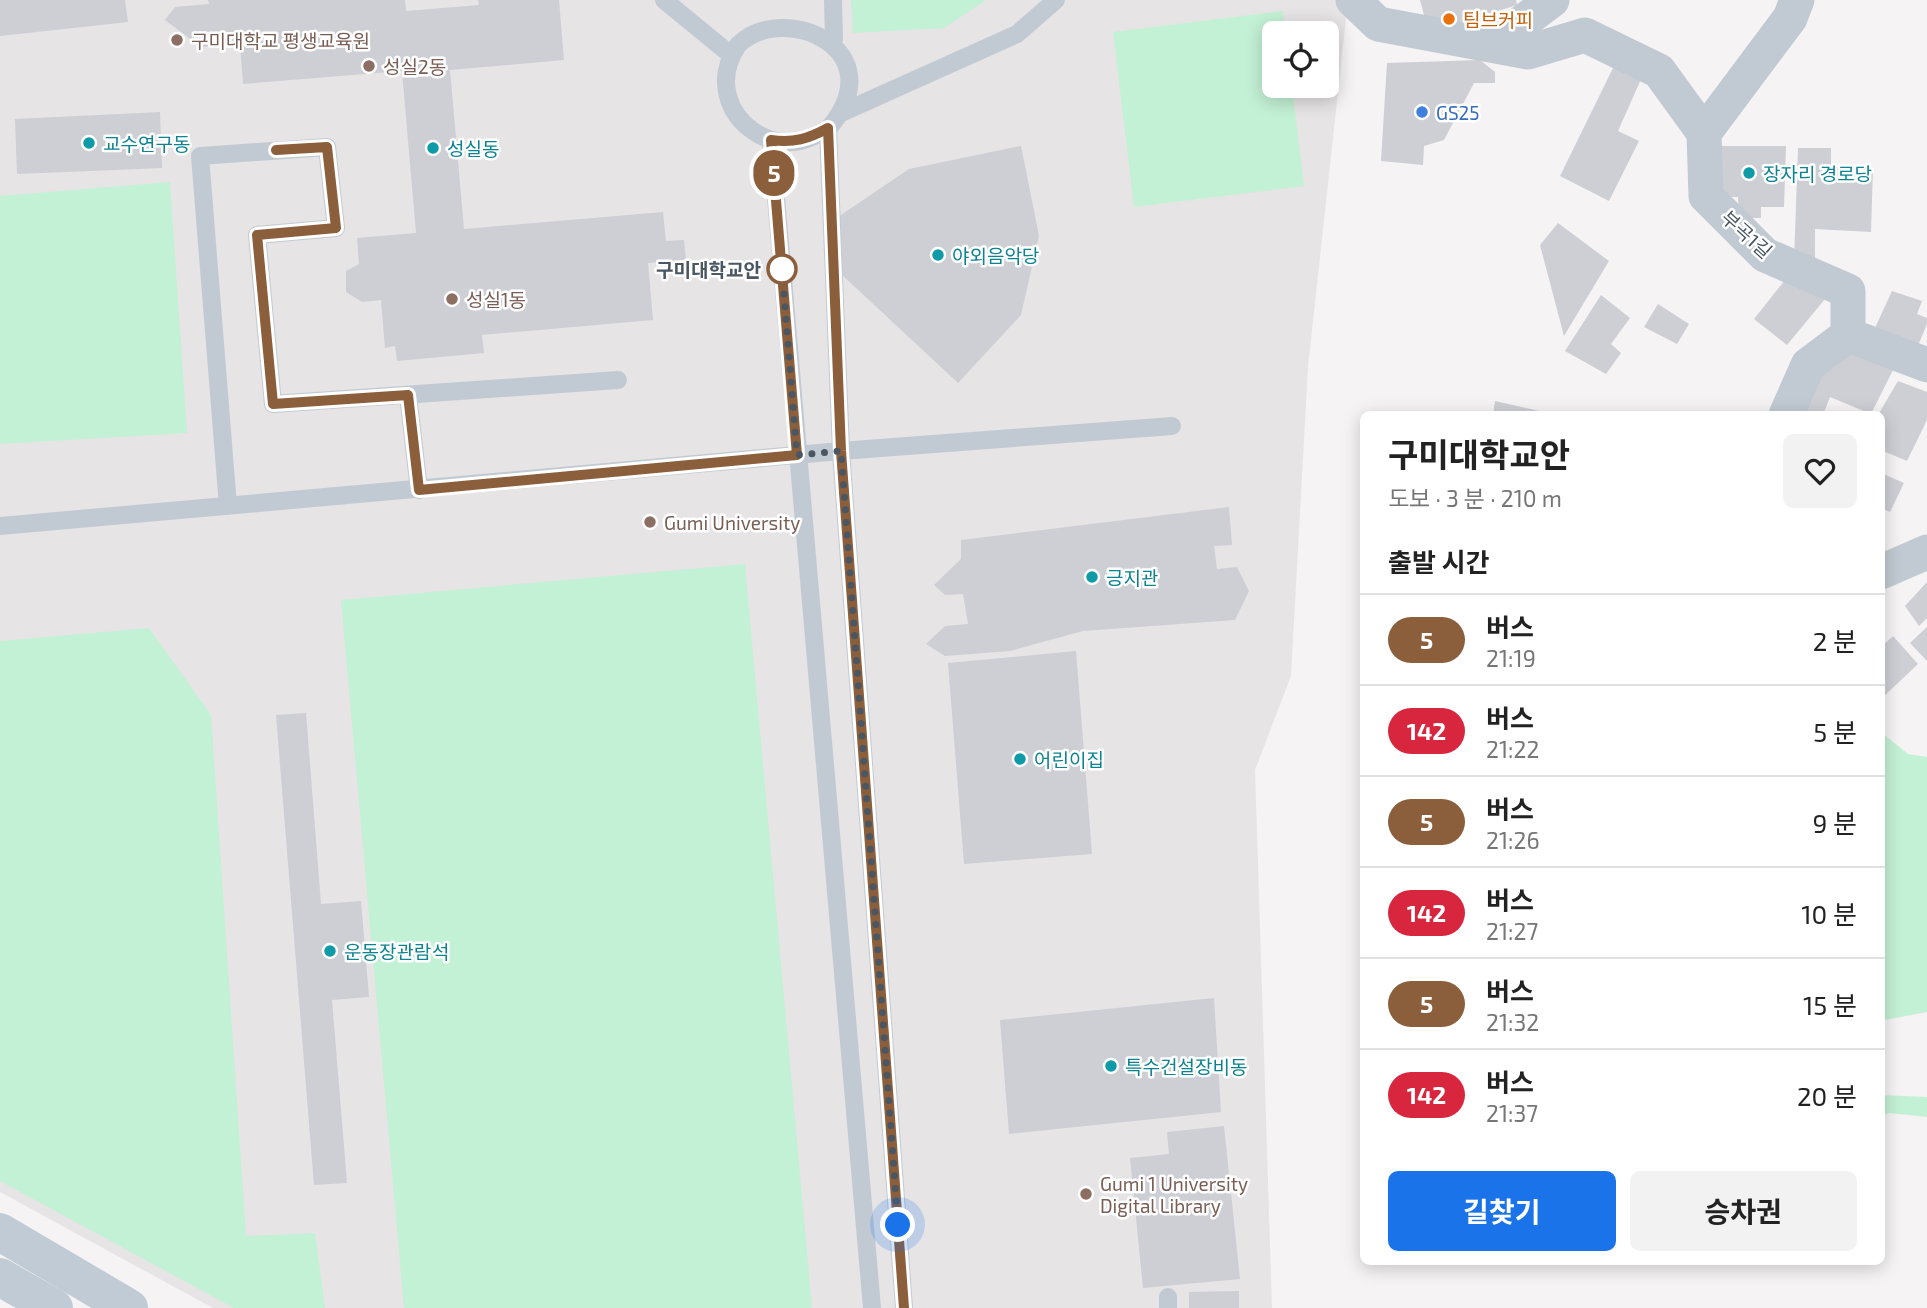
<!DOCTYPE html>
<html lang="ko">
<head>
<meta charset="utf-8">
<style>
  :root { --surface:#fff; --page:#f2f2f2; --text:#222; --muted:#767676; --line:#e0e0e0; --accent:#1a73e8 }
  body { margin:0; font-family:"Exo 2","Noto Sans KR",sans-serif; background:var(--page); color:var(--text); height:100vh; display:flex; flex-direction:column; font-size:26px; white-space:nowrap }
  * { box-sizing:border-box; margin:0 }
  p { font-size:23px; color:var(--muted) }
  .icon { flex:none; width:38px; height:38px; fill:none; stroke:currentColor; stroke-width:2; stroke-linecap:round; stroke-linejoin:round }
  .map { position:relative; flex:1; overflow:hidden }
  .panel { position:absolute; left:1360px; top:411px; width:525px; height:854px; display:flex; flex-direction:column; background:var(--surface); border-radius:10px; box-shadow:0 4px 18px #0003 }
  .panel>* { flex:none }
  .badge { padding:0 14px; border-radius:23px; font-size:24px; line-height:46px }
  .tools { position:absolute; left:1262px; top:21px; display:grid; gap:14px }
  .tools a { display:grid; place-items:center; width:77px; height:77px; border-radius:10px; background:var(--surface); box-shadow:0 4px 18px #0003; font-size:35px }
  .you { position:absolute; width:35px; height:35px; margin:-18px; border:5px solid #fff; border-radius:50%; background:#1a73e8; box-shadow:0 0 0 10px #1a73e833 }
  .map>.badge { position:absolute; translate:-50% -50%; box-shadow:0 0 0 4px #fff }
  h2 { padding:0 28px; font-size:26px; line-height:63px }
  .round { display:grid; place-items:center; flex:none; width:74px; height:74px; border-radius:10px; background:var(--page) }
  .headline { display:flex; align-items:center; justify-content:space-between; height:119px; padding:0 28px }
  h1 { font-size:33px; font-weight:700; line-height:52px }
  .button { display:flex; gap:14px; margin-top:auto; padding:14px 28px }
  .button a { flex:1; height:80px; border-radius:10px; background:var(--accent); color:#fff; font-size:28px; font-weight:700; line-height:80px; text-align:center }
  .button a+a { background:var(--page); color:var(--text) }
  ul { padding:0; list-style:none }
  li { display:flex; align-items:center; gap:21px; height:91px; padding:0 28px; border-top:2px solid var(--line) }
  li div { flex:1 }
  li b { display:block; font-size:26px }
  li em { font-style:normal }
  li .badge { min-width:77px; font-weight:700; text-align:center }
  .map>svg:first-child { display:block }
</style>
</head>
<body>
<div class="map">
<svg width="1927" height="1308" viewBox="0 0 1927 1308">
  <rect width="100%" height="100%" fill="#f5f3f3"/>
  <!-- education -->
  <path fill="#e6e4e5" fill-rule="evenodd" d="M0,0H1348L1308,367L1291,676L1255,770L1272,1308H213L0,1192ZM1274,33H1326V86H1274Z"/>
  <!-- green -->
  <path fill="#c3f1d5" d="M851,0H986L944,28L853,33Z
    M1283,11L1285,33H1274V86H1292L1304,186L1134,207L1113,32Z
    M170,182L187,433L0,444V196Z
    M745,564L812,1308H404L341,600Z
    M149,628L211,715L246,1236L315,1233L325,1308H234L0,1181V641Z
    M1881,732L1908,754L1927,757V1012L1885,1020L1881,1018Z
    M1881,1095L1927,1097V1117L1889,1113L1881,1116Z"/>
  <!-- building -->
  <path fill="#cdcfd5" d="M0,0H125L128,22L0,36Z
    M208,0H405L406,11L479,5L478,0H559L564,60L450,70L464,229L663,212L666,241L684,240L686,260L648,263L653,320L482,335L484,353L397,361L395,346L385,348L381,300L362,302L346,292V271L359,264L357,238L416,233L402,71L243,84L240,44L201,47L165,20L175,7L209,4Z
    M1420,0H1516L1517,5L1429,33Z
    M1480,60L1495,72V83H1474L1444,140L1424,146L1423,165L1381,161L1387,63Z
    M1615,64L1642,77L1618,131L1639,141L1609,201L1560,176Z
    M160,112L162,168L17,174L15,119Z
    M1021,146L1039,236L1021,315L958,383L841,274L838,217L909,169Z
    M1713,146H1786L1784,207H1761V218H1739L1738,197H1713Z
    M1798,148H1831V166L1873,168L1871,232L1815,229V262L1794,261Z
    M1558,223L1609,261L1564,336L1540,245Z
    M1789,275L1825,299L1787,345L1754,319Z
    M1892,291L1922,301L1917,314L1927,318V324L1917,348L1874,330Z
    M1601,295L1630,318L1611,344L1621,353L1606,374L1565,351Z
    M1658,304L1689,324L1677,344L1644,327Z
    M1848,346L1895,366L1871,414L1830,397L1823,415H1800L1814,375Z
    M1898,381L1927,392V420L1907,461L1881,450V415H1878Z
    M1495,401L1552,414V415H1493Z
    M1881,473L1904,483L1890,512L1881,508Z
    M1229,507L1232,545L1214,546L1217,569L1237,567L1249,591L1235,620L1083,631L1010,651L945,656L926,644L945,626L968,624L963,594L945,595L934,585L961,559V540Z
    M1927,582V618L1919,626L1905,606Z
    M1927,627V661L1910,643Z
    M1893,636L1918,664L1881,699V647Z
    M1076,651L1092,854L964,864L948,663Z
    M306,713L321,904L361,901L369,997L332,1000L347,1183L314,1185L276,715Z
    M1214,998L1221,1112L1009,1134L1000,1020Z
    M1224,1126L1240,1279L1143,1288L1130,1158L1169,1154L1167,1132Z
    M1239,1291V1308H1189V1292Z"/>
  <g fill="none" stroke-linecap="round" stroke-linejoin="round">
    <!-- lane -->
    <path stroke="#c1cad2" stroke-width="18" d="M664,0L731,55
      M833,0L834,39
      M841,113L1017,34L1056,0
      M828,129C816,135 806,141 793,142C765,145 735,124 728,96C723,78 728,60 738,45C784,0 896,50 828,129L841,451L904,1308
      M771,140L872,1308
      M408,395L419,490
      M228,506L200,156L327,147L336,228L257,235L273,404L618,380
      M0,526L841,451L1172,426
      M1168,1297V1308"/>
    <!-- street -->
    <path stroke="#c1cad2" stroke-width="35" d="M1353,0L1378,24L1528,52L1585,35L1659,71L1704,133L1706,196L1765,255L1848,291V335
      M1492,45L1552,0
      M1704,133L1790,18L1797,0
      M1848,335L1927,365
      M1786,415L1808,365L1848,335
      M1881,572L1927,552"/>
    <!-- secondary -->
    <path stroke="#c1cbd6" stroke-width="38" d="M0,1232L129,1308
      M0,1277L54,1308"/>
  </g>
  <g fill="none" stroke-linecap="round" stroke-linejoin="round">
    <defs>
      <path id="line" d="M276,150L327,147L336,228L257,235L273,404L408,395L419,490L797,455L771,140C794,143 808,139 828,128L841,451L904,1308"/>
    </defs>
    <!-- line casing -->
    <use href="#line" stroke="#fff" stroke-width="16"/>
    <!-- line -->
    <use href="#line" stroke="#8b5e3c" stroke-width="10"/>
    <!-- walk -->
    <path stroke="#4a5661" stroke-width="7" stroke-dasharray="0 12.6" d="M782,269L797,455L841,451L898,1225"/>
  </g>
  <!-- markers -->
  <circle fill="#e8710a" stroke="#fff" stroke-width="2.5" cx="1449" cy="19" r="7"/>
  <g fill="#8d6e63" stroke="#fff" stroke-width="2.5">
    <circle cx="177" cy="40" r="7"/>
    <circle cx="369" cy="66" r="7"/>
    <circle cx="452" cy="299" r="7"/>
    <circle cx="650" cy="522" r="7"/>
    <circle cx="1086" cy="1194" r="7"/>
  </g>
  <circle fill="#3f7fe0" stroke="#fff" stroke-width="2.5" cx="1422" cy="112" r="7"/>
  <g fill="#0f9aa8" stroke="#fff" stroke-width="2.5">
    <circle cx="89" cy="143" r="7"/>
    <circle cx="433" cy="148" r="7"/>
    <circle cx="1749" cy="173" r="7"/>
    <circle cx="938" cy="255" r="7"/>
    <circle cx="1092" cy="577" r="7"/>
    <circle cx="1020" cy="759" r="7"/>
    <circle cx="330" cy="951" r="7"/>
    <circle cx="1111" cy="1066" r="7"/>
  </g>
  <circle fill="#fff" stroke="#8b5e3c" stroke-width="3.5" cx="782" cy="269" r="14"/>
  <g text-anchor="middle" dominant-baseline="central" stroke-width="5" stroke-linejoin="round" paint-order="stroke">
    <!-- food labels -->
    <g font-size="19" fill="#c56008" stroke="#fff" text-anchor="start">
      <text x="1463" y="19">팀브커피</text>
    </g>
    <!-- education labels -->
    <g font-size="19" fill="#785e54" stroke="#fff" text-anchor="start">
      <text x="191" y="40">구미대학교 평생교육원</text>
      <text x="383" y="66">성실2동</text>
      <text x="466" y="299">성실1동</text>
      <text x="664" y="522">Gumi University</text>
      <text x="1100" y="1183">Gumi 1 University<tspan x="1100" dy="22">Digital Library</tspan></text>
    </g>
    <!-- shop labels -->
    <g font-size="19" fill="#366cbe" stroke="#fff" text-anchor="start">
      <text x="1436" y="112">GS25</text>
    </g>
    <!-- culture labels -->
    <g font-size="19" fill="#0d838f" stroke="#fff" text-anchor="start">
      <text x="103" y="143">교수연구동</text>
      <text x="447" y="148">성실동</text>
      <text x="1763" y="173">장자리 경로당</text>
      <text x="952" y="255">야외음악당</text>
      <text x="1106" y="577">긍지관</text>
      <text x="1034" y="759">어린이집</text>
      <text x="344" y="951">운동장관람석</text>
      <text x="1125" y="1066">특수건설장비동</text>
    </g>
    <!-- street labels -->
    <g font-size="19" fill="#4a5661" stroke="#fff">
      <text transform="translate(1747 234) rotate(42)">부곡1길</text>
    </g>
    <!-- stop labels -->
    <g font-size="19" font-weight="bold" fill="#4a5661" stroke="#fff" text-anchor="end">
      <text x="761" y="269">구미대학교안</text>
    </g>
  </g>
</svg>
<div class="tools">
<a><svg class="icon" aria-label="locate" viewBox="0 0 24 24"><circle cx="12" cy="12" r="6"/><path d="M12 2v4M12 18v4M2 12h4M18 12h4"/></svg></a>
</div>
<div class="you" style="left:898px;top:1225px"></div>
<b class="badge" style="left:774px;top:173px;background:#8b5e3c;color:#fff">5</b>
<section class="panel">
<div class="headline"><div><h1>구미대학교안</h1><p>도보 · 3 분 · 210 m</p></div><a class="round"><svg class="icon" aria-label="heart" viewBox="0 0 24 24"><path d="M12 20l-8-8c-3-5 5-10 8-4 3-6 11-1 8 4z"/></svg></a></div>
<h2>출발 시간</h2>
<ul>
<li><span class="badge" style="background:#8b5e3c;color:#fff">5</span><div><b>버스</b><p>21:19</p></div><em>2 분</em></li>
<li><span class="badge" style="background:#d7263d;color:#fff">142</span><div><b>버스</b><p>21:22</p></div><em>5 분</em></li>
<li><span class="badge" style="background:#8b5e3c;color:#fff">5</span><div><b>버스</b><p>21:26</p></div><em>9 분</em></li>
<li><span class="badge" style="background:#d7263d;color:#fff">142</span><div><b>버스</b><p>21:27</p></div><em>10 분</em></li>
<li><span class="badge" style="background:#8b5e3c;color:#fff">5</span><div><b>버스</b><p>21:32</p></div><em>15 분</em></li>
<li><span class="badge" style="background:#d7263d;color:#fff">142</span><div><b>버스</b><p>21:37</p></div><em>20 분</em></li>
</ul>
<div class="button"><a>길찾기</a><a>승차권</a></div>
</section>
</div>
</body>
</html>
